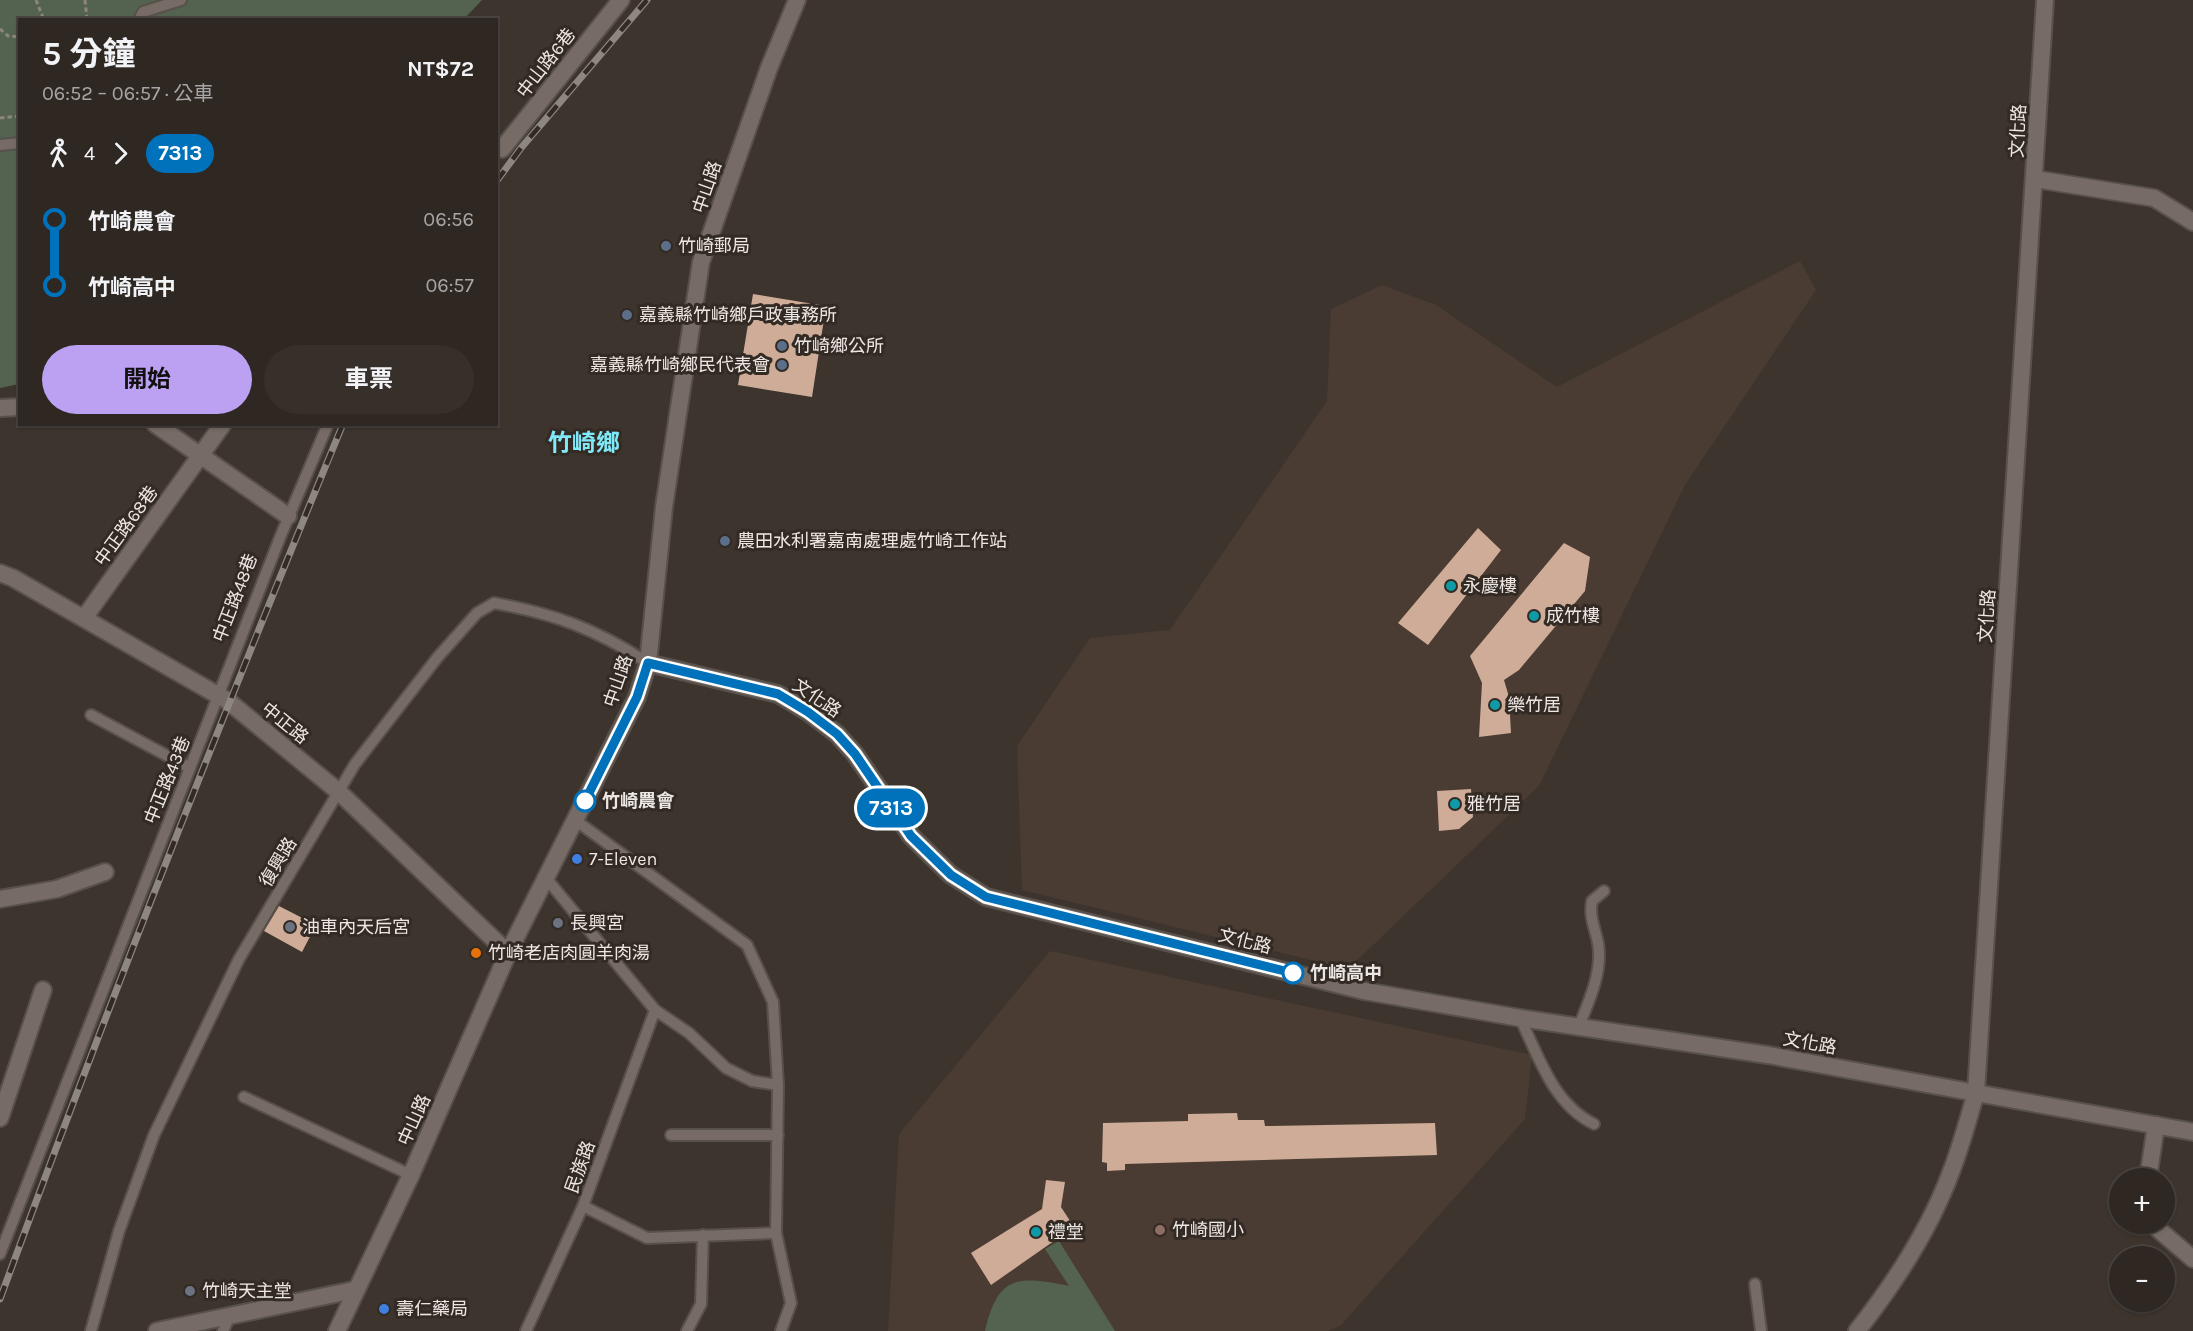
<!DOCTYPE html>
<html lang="zh-TW">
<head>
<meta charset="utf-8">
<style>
  :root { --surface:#2e2722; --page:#362f2a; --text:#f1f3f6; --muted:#a7a5a5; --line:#494440; --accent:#bca0f2 }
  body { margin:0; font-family:Karla,"Noto Sans TC",sans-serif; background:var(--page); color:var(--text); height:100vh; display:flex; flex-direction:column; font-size:22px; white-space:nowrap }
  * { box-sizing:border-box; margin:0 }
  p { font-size:20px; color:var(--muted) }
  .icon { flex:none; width:33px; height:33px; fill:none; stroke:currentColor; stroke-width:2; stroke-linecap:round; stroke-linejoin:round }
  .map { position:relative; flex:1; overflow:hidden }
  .sheet { position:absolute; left:18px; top:18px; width:480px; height:408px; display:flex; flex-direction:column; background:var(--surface); border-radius:0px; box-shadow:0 2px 4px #0004,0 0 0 2px var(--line) }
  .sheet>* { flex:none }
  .badge { padding:0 12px; border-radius:20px; font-size:21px; line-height:39px }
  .tools { position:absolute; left:2109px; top:1168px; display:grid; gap:12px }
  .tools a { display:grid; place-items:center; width:66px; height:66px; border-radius:50%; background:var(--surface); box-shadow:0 2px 4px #0004,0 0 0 2px var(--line); font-size:30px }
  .map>.badge { position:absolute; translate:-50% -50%; box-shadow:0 0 0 3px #fff }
  .legs { display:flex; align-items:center; gap:9px; height:66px; padding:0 24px; font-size:20px }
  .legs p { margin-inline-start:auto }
  .headline { display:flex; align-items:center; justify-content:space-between; height:102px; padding:0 24px }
  h1 { font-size:33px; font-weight:700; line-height:45px }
  .action { display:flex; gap:12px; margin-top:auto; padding:12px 24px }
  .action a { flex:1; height:69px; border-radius:36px; background:var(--accent); color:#111; font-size:24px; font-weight:700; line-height:69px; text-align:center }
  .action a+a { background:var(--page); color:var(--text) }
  ul { padding:0 24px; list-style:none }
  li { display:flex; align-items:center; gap:21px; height:66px; font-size:22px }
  li i { display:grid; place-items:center; width:9px; height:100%; margin:0 8px; background:currentColor }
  li i::after { content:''; width:15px; height:15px; margin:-8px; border:4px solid; border-radius:50%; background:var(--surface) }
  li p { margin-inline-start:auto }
  li:first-child i { background:linear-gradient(#0000 50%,currentColor 0) }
  li:last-child i { background:linear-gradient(currentColor 50%,#0000 0) }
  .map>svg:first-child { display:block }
</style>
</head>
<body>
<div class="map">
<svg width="2193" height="1331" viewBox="0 0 2193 1331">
  <rect width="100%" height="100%" fill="#3d342e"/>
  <!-- built -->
  <path fill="#4a3c32" d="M1800,261L1816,290L1685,485L1539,786L1348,969L1022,890L1017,746L1090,638L1170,630L1327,401L1331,309L1382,285L1436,305L1557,387Z
    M1050,951L1532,1055L1525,1119L1341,1325L1328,1331H888L899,1134Z"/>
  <!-- green -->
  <path fill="#536350" d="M0,0H482L463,20H20L19,384L0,388Z
    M1059,1241L1115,1331H985C998,1274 1019,1276 1069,1286L1045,1249Z"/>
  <!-- building -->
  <path fill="#ceac98" d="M753,294L826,306L812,397L738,385Z
    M1478,528L1501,550L1428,645L1398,623Z
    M1564,543L1590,557L1585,591L1519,670L1504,680L1509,697L1511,733L1479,737L1482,683L1470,656Z
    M1471,789L1473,817L1459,829L1439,831L1437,791Z
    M279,906L316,925L302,952L264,931Z
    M1237,1113L1238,1120H1264L1265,1126L1435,1123L1437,1155L1125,1164V1170L1107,1171V1163L1102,1162L1103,1123L1188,1121V1114Z
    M1046,1180L1065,1182L1061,1207L1074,1227L991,1285L971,1253L1042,1209Z"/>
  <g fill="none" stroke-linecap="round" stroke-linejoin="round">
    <defs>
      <path id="service" d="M139,20L143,12L181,0
        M0,145L20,143
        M91,715L190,768
        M575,820L747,945L773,1002L778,1085
        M546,878L655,1010L689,1033L726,1068L752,1081L778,1085L776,1233L791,1303L781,1331
        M1520,1018C1539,1057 1553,1104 1594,1124
        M1579,1026C1589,1001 1603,971 1598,943C1595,928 1589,917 1592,901L1604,891
        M244,1097L411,1175
        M671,1135H778
        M583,1206L647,1238L776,1233
        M0,1254L281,535L328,424
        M1755,1284L1761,1331
        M91,1331L119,1231L154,1135L239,959L355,764L437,658L477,613L494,603C555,614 596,629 648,663
        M223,1331L230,1316
        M526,1331L583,1206L655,1010
        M687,1331L701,1304L703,1235"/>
      <path id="minor" d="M502,149L621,0
        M2035,179L2154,198L2193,222
        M0,408L20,407
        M155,424L288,516
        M0,573L13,578L228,701L339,792L508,953
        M84,618L223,424
        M0,899L57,889L105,872
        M0,1118L43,990
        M2148,1179L2156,1125
        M2152,1224L2193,1259
        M157,1331L354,1290"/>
      <path id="tertiary" d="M648,663L778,694L808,712L837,734L855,754L911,836L951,875L986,897L1364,991L1520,1018L1768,1055L1976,1093L2045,0
        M337,1331L411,1175L508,953L637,697L648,663L664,507L701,262L769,68L797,0"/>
      <path id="secondary" d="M1857,1331C1894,1284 1930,1229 1951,1172C1961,1147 1968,1119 1976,1093L2193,1132"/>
    </defs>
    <!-- service casing -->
    <use href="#service" stroke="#58504b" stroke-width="14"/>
    <!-- minor casing -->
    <use href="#minor" stroke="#58504b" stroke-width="20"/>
    <!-- tertiary casing -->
    <use href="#tertiary" stroke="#58504b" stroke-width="20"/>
    <!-- secondary casing -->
    <use href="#secondary" stroke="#58504b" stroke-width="20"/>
    <!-- path -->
    <path stroke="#8d8580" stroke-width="3" stroke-dasharray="4.5 3" stroke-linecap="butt" d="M36,0L44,20
      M85,0L87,20
      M0,29L8,36L20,37
      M0,118L20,116"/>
    <!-- service -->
    <use href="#service" stroke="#766b65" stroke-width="10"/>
    <!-- minor -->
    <use href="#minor" stroke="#766b65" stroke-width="16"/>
    <!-- tertiary -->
    <use href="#tertiary" stroke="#766b65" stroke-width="16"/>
    <!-- secondary -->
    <use href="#secondary" stroke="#766b65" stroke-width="16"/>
    <defs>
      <path id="rail" d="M496,182L521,148L647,0
        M0,1299C108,1005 223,714 343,424"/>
    </defs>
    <!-- rail casing -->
    <use href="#rail" stroke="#8d8681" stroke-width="7"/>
    <!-- rail -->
    <use href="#rail" stroke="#332a24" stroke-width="4.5" stroke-dasharray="14" stroke-linecap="butt"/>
  </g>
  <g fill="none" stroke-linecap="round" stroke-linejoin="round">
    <defs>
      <path id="line-1" d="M585,801L637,697L648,663L778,694L808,712L837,734L855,754L911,836L951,875L986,897L1293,973"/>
    </defs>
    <!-- line-1 casing -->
    <use href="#line-1" stroke="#fff" stroke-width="14"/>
    <!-- line-1 -->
    <use href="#line-1" stroke="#0072bc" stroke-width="9"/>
  </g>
  <!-- markers -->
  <g fill="#5c6f8a" stroke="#332a24" stroke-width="2">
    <circle cx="666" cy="246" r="6"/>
    <circle cx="627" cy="315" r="6"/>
    <circle cx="782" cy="346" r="6"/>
    <circle cx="782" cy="365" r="6"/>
    <circle cx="725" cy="541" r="6"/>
  </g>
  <g fill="#0f9aa8" stroke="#332a24" stroke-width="2">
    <circle cx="1451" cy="586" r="6"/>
    <circle cx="1534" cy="616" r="6"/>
    <circle cx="1495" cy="705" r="6"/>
    <circle cx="1455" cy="804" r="6"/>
    <circle cx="1036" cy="1232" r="6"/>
  </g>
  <g fill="#fff" stroke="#0072bc" stroke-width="3">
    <circle cx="585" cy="801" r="10"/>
    <circle cx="1293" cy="973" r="10"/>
  </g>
  <g fill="#3f7fe0" stroke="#332a24" stroke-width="2">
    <circle cx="577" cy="859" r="6"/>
    <circle cx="384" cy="1309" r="6"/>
  </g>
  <g fill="#6b7280" stroke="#332a24" stroke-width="2">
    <circle cx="558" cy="923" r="6"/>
    <circle cx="290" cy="927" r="6"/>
    <circle cx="190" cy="1291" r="6"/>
  </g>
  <circle fill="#e8710a" stroke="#332a24" stroke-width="2" cx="476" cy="953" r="6"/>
  <circle fill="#8d6e63" stroke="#332a24" stroke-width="2" cx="1160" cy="1230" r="6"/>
  <g text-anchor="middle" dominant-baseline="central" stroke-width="6" stroke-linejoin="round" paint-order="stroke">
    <!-- street labels -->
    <g font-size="18" fill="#ede7e3" stroke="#332a24">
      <text transform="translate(546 63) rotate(-52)">中山路6巷</text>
      <text transform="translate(2018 131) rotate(-87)">文化路</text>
      <text transform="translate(707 187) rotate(-71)">中山路</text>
      <text transform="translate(126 526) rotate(-54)">中正路68巷</text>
      <text transform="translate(235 598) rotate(-69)">中正路48巷</text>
      <text transform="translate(1987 616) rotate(-86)">文化路</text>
      <text transform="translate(618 681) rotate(-71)">中山路</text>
      <text transform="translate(817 698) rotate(34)">文化路</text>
      <text transform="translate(285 723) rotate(39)">中正路</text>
      <text transform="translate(167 780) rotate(-68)">中正路43巷</text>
      <text transform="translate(278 862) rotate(-59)">復興路</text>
      <text transform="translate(1245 941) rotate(14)">文化路</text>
      <text transform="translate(1810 1043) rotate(10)">文化路</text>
      <text transform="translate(414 1120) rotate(-66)">中山路</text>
      <text transform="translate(580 1167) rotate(-70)">民族路</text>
    </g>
    <!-- poi labels -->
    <g font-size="18" fill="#ede7e3" stroke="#332a24" text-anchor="start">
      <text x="678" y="246">竹崎郵局</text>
      <text x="639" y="315">嘉義縣竹崎鄉戶政事務所</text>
      <text x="794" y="346">竹崎鄉公所</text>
      <text x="770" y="365" text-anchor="end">嘉義縣竹崎鄉民代表會</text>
      <text x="737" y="541">農田水利署嘉南處理處竹崎工作站</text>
      <text x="1463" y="586">永慶樓</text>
      <text x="1546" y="616">成竹樓</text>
      <text x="1507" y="705">樂竹居</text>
      <text x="1467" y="804">雅竹居</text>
      <text x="589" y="859">7-Eleven</text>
      <text x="570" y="923">長興宮</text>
      <text x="302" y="927">油車內天后宮</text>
      <text x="488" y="953">竹崎老店肉圓羊肉湯</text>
      <text x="1172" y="1230">竹崎國小</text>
      <text x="1048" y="1232">禮堂</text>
      <text x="202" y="1291">竹崎天主堂</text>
      <text x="396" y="1309">壽仁藥局</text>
    </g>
    <!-- stop labels -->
    <g font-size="18" font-weight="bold" fill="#ede7e3" stroke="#332a24" text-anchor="start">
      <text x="602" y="801">竹崎農會</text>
      <text x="1310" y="973">竹崎高中</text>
    </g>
    <!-- district labels -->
    <g font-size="24" font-weight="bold" fill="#80e9f9" stroke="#332a24">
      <text x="584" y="443">竹崎鄉</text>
    </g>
  </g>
</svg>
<div class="tools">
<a>+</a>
<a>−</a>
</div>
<b class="badge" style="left:891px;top:808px;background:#0072bc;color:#fff">7313</b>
<section class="sheet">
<div class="headline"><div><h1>5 分鐘</h1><p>06:52 – 06:57 · 公車</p></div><b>NT$72</b></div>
<div class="legs"><svg class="icon" aria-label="walk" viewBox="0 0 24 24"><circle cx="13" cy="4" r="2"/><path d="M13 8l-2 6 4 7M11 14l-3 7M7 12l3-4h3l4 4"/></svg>4<svg class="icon" aria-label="forward" viewBox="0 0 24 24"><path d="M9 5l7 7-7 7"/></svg><b class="badge" style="background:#0072bc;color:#fff">7313</b></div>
<ul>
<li><i style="color:#0072bc"></i><b>竹崎農會</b><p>06:56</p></li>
<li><i style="color:#0072bc"></i><b>竹崎高中</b><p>06:57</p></li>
</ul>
<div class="action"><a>開始</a><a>車票</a></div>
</section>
</div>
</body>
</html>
